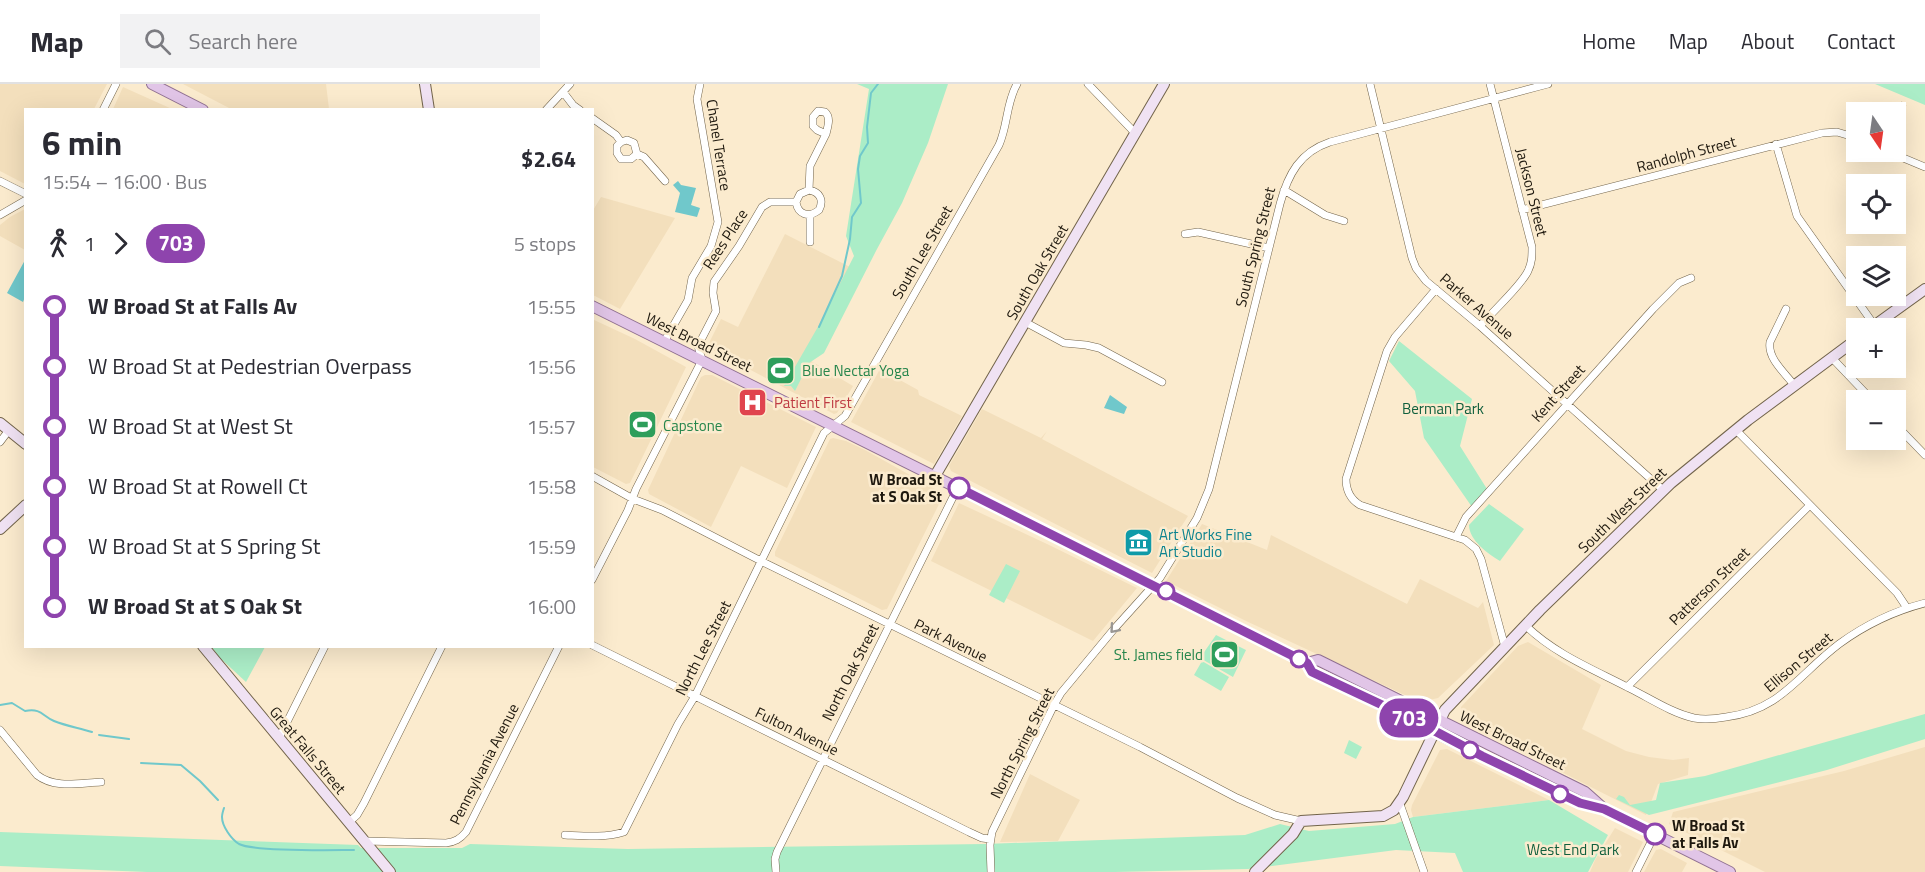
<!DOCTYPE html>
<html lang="en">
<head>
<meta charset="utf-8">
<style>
  :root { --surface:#fff; --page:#f2f2f3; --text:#2b2b33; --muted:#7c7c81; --line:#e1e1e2 }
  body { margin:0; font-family:"Titillium Web",sans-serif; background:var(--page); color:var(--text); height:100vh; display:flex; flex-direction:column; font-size:22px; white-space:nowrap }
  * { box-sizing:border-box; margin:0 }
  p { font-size:20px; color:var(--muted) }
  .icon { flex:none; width:33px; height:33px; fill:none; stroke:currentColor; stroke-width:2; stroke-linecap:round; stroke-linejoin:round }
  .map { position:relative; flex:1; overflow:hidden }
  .details { position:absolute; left:24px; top:24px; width:570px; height:540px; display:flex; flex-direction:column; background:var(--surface); border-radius:0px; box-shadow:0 6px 24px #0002 }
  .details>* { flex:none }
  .badge { padding:0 12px; border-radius:20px; font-size:21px; line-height:39px }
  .needle { width:39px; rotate:167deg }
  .fabs { position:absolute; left:1846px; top:18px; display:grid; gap:12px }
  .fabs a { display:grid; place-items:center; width:60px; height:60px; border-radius:0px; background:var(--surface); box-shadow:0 6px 24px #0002; font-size:30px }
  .map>.badge { position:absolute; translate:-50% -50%; box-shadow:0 0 0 3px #fff }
  .legs { display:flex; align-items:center; gap:9px; height:66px; padding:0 18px; font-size:20px }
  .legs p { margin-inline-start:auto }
  .summary { display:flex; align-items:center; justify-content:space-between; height:102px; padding:0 18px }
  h1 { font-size:33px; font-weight:700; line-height:45px }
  ul { padding:0 18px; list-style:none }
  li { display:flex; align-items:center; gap:21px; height:60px; font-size:22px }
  li i { display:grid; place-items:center; width:9px; height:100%; margin:0 8px; background:currentColor }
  li i::after { content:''; width:15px; height:15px; margin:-8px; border:4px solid; border-radius:50%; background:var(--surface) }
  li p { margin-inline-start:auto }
  li:first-child i { background:linear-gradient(#0000 50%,currentColor 0) }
  li:last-child i { background:linear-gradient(currentColor 50%,#0000 0) }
  header { display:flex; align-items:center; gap:36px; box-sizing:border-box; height:84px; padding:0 30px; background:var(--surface); border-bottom:2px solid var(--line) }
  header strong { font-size:28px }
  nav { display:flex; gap:33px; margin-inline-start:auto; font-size:21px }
  .search { width:420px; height:54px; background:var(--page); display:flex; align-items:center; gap:15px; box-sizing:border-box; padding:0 21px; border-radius:0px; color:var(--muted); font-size:22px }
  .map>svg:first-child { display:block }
</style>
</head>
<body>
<header>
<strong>Map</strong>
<div class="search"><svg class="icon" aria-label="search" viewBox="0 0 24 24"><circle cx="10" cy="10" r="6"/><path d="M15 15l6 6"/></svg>Search here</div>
<nav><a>Home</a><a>Map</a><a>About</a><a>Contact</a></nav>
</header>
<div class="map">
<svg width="1925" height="788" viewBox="0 0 1925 788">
  <rect width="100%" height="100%" fill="#fbebce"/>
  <!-- built -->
  <path fill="#f3dfbc" d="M0,0H107L94,25L26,26L25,100L0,87Z
    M183,0H326L329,25H231Z
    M123,3L172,25H113Z
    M601,113L675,134L620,225L593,211L592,128Z
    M25,125V166L0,152V141L10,133Z
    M785,150L854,185L806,274L853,302L837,329L834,330L707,263L721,235L738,243Z
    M592,235L635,255L686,283L630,399L626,400L593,383Z
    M880,285L918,306L919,311L962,332L934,380L851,338Z
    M705,291H712L816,343L787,404L741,382L711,443L649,410L648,406L701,293Z
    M982,325L1041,354L1047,347L1042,355L1188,432L1152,489L951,387L949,382Z
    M833,354L846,357L865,366L944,410L887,525L882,526L775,472V468L830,355Z
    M959,419L1047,460L1137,504L1093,557L931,477Z
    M1202,440L1267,466L1271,451L1407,520L1420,495L1478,524L1483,518L1494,561L1438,614L1420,618L1246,537L1166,497Z
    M1528,558L1601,601L1582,645L1626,667L1649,673L1673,676L1689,674L1688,691L1658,700L1646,731L1465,639L1461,623L1518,562Z
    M1925,663V788H1765L1669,740L1673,728L1844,687Z
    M1447,665L1549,716L1413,733L1411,726L1412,721L1440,666Z
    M1030,690L1080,716L1058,757L1000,758Z
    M1615,744L1643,758L1628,788H1590L1595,776Z
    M1661,765L1687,779L1682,788H1644L1656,766Z"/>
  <!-- green -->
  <path fill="#abedc7" d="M857,0H948L928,59L902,119L877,165L824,269L809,279L795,307L791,302H784L819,241L854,172L846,152L869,5Z
    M1875,0H1925V21Z
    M1399,257L1472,315L1460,362L1487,405L1472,423L1424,354L1415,307L1389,277Z
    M1489,420L1524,445L1500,477C1488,470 1469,456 1469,441Z
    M1006,480L1020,487L1004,519L989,511Z
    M1216,551L1246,566L1233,593L1200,574Z
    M212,563H265L246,598L219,573Z
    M1202,577L1229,593L1221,607L1194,591Z
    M1925,630V655L1827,686L1649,731L1616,715L1619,711L1624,713L1630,721L1656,716L1660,699L1705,692Z
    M1349,656L1362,663L1356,675L1344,669Z
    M1549,716L1608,751L1588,788H1463L1455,769L1396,766L1248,785L1115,788H147L0,782V748L358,761L361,764H462L470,760L628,765L985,760L1245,751L1280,740L1309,747L1395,740L1413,733Z"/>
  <!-- water -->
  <path fill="#70c8cb" d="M678,97L681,101L696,104L691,121L700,124L697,133L675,128L680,109L673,101Z
    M25,176V213L23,218L7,209Z
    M1110,311L1127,323L1124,330L1104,324Z"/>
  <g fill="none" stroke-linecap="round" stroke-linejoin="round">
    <!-- stream -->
    <path stroke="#70c8cb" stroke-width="2" d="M819,243L842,192L850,155L852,133L861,119L858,85L860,72L868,59L867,43L871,9L878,0
      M0,621L12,619L25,627C42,624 42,632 54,637C66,642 80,644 92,648
      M99,651L129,655
      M141,679L181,681L200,697L218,716
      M224,724C223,727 222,730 222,733C222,742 231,755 239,760C254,768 333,766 354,766"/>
    <defs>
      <path id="street" d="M1088,0L1136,50
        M1370,0L1412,174L1416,184L1426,197L1480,242L1663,406
        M563,8L573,21L580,26
        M103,26L116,0
        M546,26L570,0
        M818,27L825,28C831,33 828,42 826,50L817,46L813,42V33Z
        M592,34L616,51L621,58
        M1896,37L1902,22
        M621,58L617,62V69L621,75H631L637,70
        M621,58L627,56L634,59L637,70
        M1776,60L1797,132L1875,242
        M1889,68L1925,83
        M637,70L644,73L665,97
        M0,97L26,110
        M809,106L810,82L826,50
        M1284,106L1325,131L1344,137
        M796,118C798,131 809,134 819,126C824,116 820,108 809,106
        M796,118L800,110L809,106
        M1522,126L1822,49L1837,48L1857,54
        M0,131L26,116
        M1185,150L1198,148L1269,164
        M810,158V131
        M1436,205L1395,253L1387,267L1346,395C1346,407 1350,415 1360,421L1465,456L1476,465L1481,475L1505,563
        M1786,225L1770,258C1767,274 1785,289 1794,301
        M1025,238L1064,259L1086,261L1099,264L1162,298
        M1480,242C1492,228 1521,202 1528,187C1532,179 1532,172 1532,163L1490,0
        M664,258L688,216L692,194L711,162L718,138L697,15L700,0
        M1832,274L1872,316
        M1896,341L1925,371
        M1736,346L1897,509L1907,524
        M0,358L9,346
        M592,392L633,415L662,426L761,477L1140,663L1237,714L1275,731L1301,737
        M1456,453L1466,433L1653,225L1679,199L1691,194
        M592,496L628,426L636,405L702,276L698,262L716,227L713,209L714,198L739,162L762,123L770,118H796
        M1526,542C1556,571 1595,586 1631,605C1651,615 1672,629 1694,634C1705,636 1715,635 1726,633C1781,626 1798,591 1839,560C1865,541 1894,527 1925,519
        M592,561L969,748L982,754L990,755
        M1627,603L1810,421
        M0,646L37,691C55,705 79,699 101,698
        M279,654L325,562
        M1400,720L1424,788
        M349,738L357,731L364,719L442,562
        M565,751C585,752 604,754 624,748L678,640L695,612L824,349L845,332L999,61C1008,41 1006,19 1017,0
        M365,757L446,759C455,758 460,755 466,748L559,562
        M776,788L775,775L777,768L958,403
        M991,788L990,761L992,748L1054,621L1061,609L1114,545L1160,494L1197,434L1209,405L1280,120C1288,90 1300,68 1330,58L1548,0
        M1636,788L1655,750"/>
      <path id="secondary" d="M425,0L429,26
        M1871,244L1925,205
        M0,339L26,360
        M935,392L1164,0
        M0,445L26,421
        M203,562L390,788
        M1255,788L1293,750L1301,737L1383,732L1394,726L1403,713L1445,626L1540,526L1671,399L1748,336L1857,255"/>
      <path id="primary" d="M152,0L203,26
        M592,222L1217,533L1307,579L1312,588L1335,598L1490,676L1580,719L1604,725L1730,788
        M1307,579L1318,576L1585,708L1603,724"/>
    </defs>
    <!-- street casing -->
    <use href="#street" stroke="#72644b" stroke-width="8"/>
    <!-- secondary casing -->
    <use href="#secondary" stroke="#72644b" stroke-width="12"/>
    <!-- primary casing -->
    <use href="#primary" stroke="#907091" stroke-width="12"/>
    <!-- street -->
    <use href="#street" stroke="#fff" stroke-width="7"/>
    <!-- secondary -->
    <use href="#secondary" stroke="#f0e2f3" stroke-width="10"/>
    <!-- primary -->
    <use href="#primary" stroke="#e1c5e7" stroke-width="10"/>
  </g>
  <!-- one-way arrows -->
  <defs><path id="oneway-chevron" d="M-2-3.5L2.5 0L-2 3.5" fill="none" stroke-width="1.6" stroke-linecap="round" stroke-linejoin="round" transform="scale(1.5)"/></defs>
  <use stroke="#9a9793" href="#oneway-chevron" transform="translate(1114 545) rotate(131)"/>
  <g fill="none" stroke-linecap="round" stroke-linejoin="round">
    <defs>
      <path id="line-1" d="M959,404L1307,579L1312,588L1412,635L1482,672L1580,719L1604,725L1655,750"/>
    </defs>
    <!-- line-1 casing -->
    <use href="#line-1" stroke="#fff" stroke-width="14"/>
    <!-- line-1 -->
    <use href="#line-1" stroke="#8e44ad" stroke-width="9"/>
  </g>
  <!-- icons -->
  <defs>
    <symbol id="stadium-square" viewBox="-11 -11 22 22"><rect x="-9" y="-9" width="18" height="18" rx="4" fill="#2e9e5b" stroke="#fbebce"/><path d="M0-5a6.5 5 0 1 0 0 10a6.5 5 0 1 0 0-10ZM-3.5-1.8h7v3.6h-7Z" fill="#fff"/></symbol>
    <symbol id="hospital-square" viewBox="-11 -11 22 22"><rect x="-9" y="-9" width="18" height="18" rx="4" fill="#e0444e" stroke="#fbebce"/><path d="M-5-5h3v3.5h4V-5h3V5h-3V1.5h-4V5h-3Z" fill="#fff"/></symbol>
    <symbol id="museum-square" viewBox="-11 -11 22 22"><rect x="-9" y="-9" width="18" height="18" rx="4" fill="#0f9aa8" stroke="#fbebce"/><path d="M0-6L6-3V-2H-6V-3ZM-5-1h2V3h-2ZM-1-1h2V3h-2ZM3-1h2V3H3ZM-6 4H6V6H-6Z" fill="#fff"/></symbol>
  </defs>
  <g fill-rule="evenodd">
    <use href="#stadium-square" x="764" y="270" width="33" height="33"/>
    <use href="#hospital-square" x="736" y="302" width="33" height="33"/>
    <use href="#stadium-square" x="626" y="324" width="33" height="33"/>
    <use href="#museum-square" x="1122" y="442" width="33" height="33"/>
    <use href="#stadium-square" x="1208" y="554" width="33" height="33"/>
  </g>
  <!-- markers -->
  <g fill="#fff" stroke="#8e44ad" stroke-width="3">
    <circle cx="959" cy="404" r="10"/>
    <circle cx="1166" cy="507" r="8"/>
    <circle cx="1299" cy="575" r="8"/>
    <circle cx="1470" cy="666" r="8"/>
    <circle cx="1560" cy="710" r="8"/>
    <circle cx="1655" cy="750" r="10"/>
  </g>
  <g text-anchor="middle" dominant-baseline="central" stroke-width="5" stroke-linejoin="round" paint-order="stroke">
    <!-- street labels -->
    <g font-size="15" fill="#1e180e" stroke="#fbebce">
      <text transform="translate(719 61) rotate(81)">Chanel Terrace</text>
      <text transform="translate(1686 70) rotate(-15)">Randolph Street</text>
      <text transform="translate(1532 108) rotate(76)">Jackson Street</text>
      <text transform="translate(725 155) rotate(-57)">Rees Place</text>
      <text transform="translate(1255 163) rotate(-76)">South Spring Street</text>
      <text transform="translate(922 168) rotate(-60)">South Lee Street</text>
      <text transform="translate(1037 188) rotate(-60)">South Oak Street</text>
      <text transform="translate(1477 222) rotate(41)">Parker Avenue</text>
      <text transform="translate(699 258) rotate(26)">West Broad Street</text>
      <text transform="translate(1558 309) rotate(-48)">Kent Street</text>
      <text transform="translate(1622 426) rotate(-44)">South West Street</text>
      <text transform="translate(1709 502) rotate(-44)">Patterson Street</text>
      <text transform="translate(951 556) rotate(26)">Park Avenue</text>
      <text transform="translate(703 564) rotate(-63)">North Lee Street</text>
      <text transform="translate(1798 578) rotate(-40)">Ellison Street</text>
      <text transform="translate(850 588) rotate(-63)">North Oak Street</text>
      <text transform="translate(797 647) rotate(26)">Fulton Avenue</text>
      <text transform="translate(1513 656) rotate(26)">West Broad Street</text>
      <text transform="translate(1022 659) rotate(-63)">North Spring Street</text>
      <text transform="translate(308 666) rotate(50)">Great Falls Street</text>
      <text transform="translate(484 680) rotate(-63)">Pennsylvania Avenue</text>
    </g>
    <!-- leisure labels -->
    <g font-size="15" fill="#27864d" stroke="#fbebce" text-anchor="start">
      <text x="802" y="286">Blue Nectar Yoga</text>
      <text x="663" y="341">Capstone</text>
      <text x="1203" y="570" text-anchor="end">St. James field</text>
    </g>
    <!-- health labels -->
    <g font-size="15" fill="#be3a42" stroke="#fbebce" text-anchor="start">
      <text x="774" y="318">Patient First</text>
    </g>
    <!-- park labels -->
    <g font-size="15" fill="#105f3d" stroke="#fbebce">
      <text x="1443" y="324">Berman Park</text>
      <text x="1573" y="765">West End Park</text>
    </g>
    <!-- stop labels -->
    <g font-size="15" font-weight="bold" fill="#1e180e" stroke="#fbebce" text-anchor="end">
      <text x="942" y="395">W Broad St<tspan x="942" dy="17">at S Oak St</tspan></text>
      <text x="1672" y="741" text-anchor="start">W Broad St<tspan x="1672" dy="17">at Falls Av</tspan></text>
    </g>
    <!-- culture labels -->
    <g font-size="15" fill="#0d838f" stroke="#fbebce" text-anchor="start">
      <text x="1159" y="450">Art Works Fine<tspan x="1159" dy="17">Art Studio</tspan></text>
    </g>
  </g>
</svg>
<div class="fabs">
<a><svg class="needle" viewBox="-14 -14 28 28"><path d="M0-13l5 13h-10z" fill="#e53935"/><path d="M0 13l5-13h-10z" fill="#7c7c81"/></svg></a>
<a><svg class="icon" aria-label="locate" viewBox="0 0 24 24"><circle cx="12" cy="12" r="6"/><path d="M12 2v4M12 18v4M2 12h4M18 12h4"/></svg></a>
<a><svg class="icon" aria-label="layers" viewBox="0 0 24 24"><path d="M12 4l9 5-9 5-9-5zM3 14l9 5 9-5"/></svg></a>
<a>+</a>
<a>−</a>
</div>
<b class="badge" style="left:1409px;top:634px;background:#8e44ad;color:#fff">703</b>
<section class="details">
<div class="summary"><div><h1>6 min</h1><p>15:54 – 16:00 · Bus</p></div><b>$2.64</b></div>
<div class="legs"><svg class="icon" aria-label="walk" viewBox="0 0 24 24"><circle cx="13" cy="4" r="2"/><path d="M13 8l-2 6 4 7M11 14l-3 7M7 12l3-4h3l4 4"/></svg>1<svg class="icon" aria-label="forward" viewBox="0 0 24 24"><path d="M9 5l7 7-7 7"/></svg><b class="badge" style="background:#8e44ad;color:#fff">703</b><p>5 stops</p></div>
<ul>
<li><i style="color:#8e44ad"></i><b>W Broad St at Falls Av</b><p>15:55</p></li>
<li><i style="color:#8e44ad"></i><span>W Broad St at Pedestrian Overpass</span><p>15:56</p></li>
<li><i style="color:#8e44ad"></i><span>W Broad St at West St</span><p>15:57</p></li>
<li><i style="color:#8e44ad"></i><span>W Broad St at Rowell Ct</span><p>15:58</p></li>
<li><i style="color:#8e44ad"></i><span>W Broad St at S Spring St</span><p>15:59</p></li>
<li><i style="color:#8e44ad"></i><b>W Broad St at S Oak St</b><p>16:00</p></li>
</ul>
</section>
</div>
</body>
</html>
